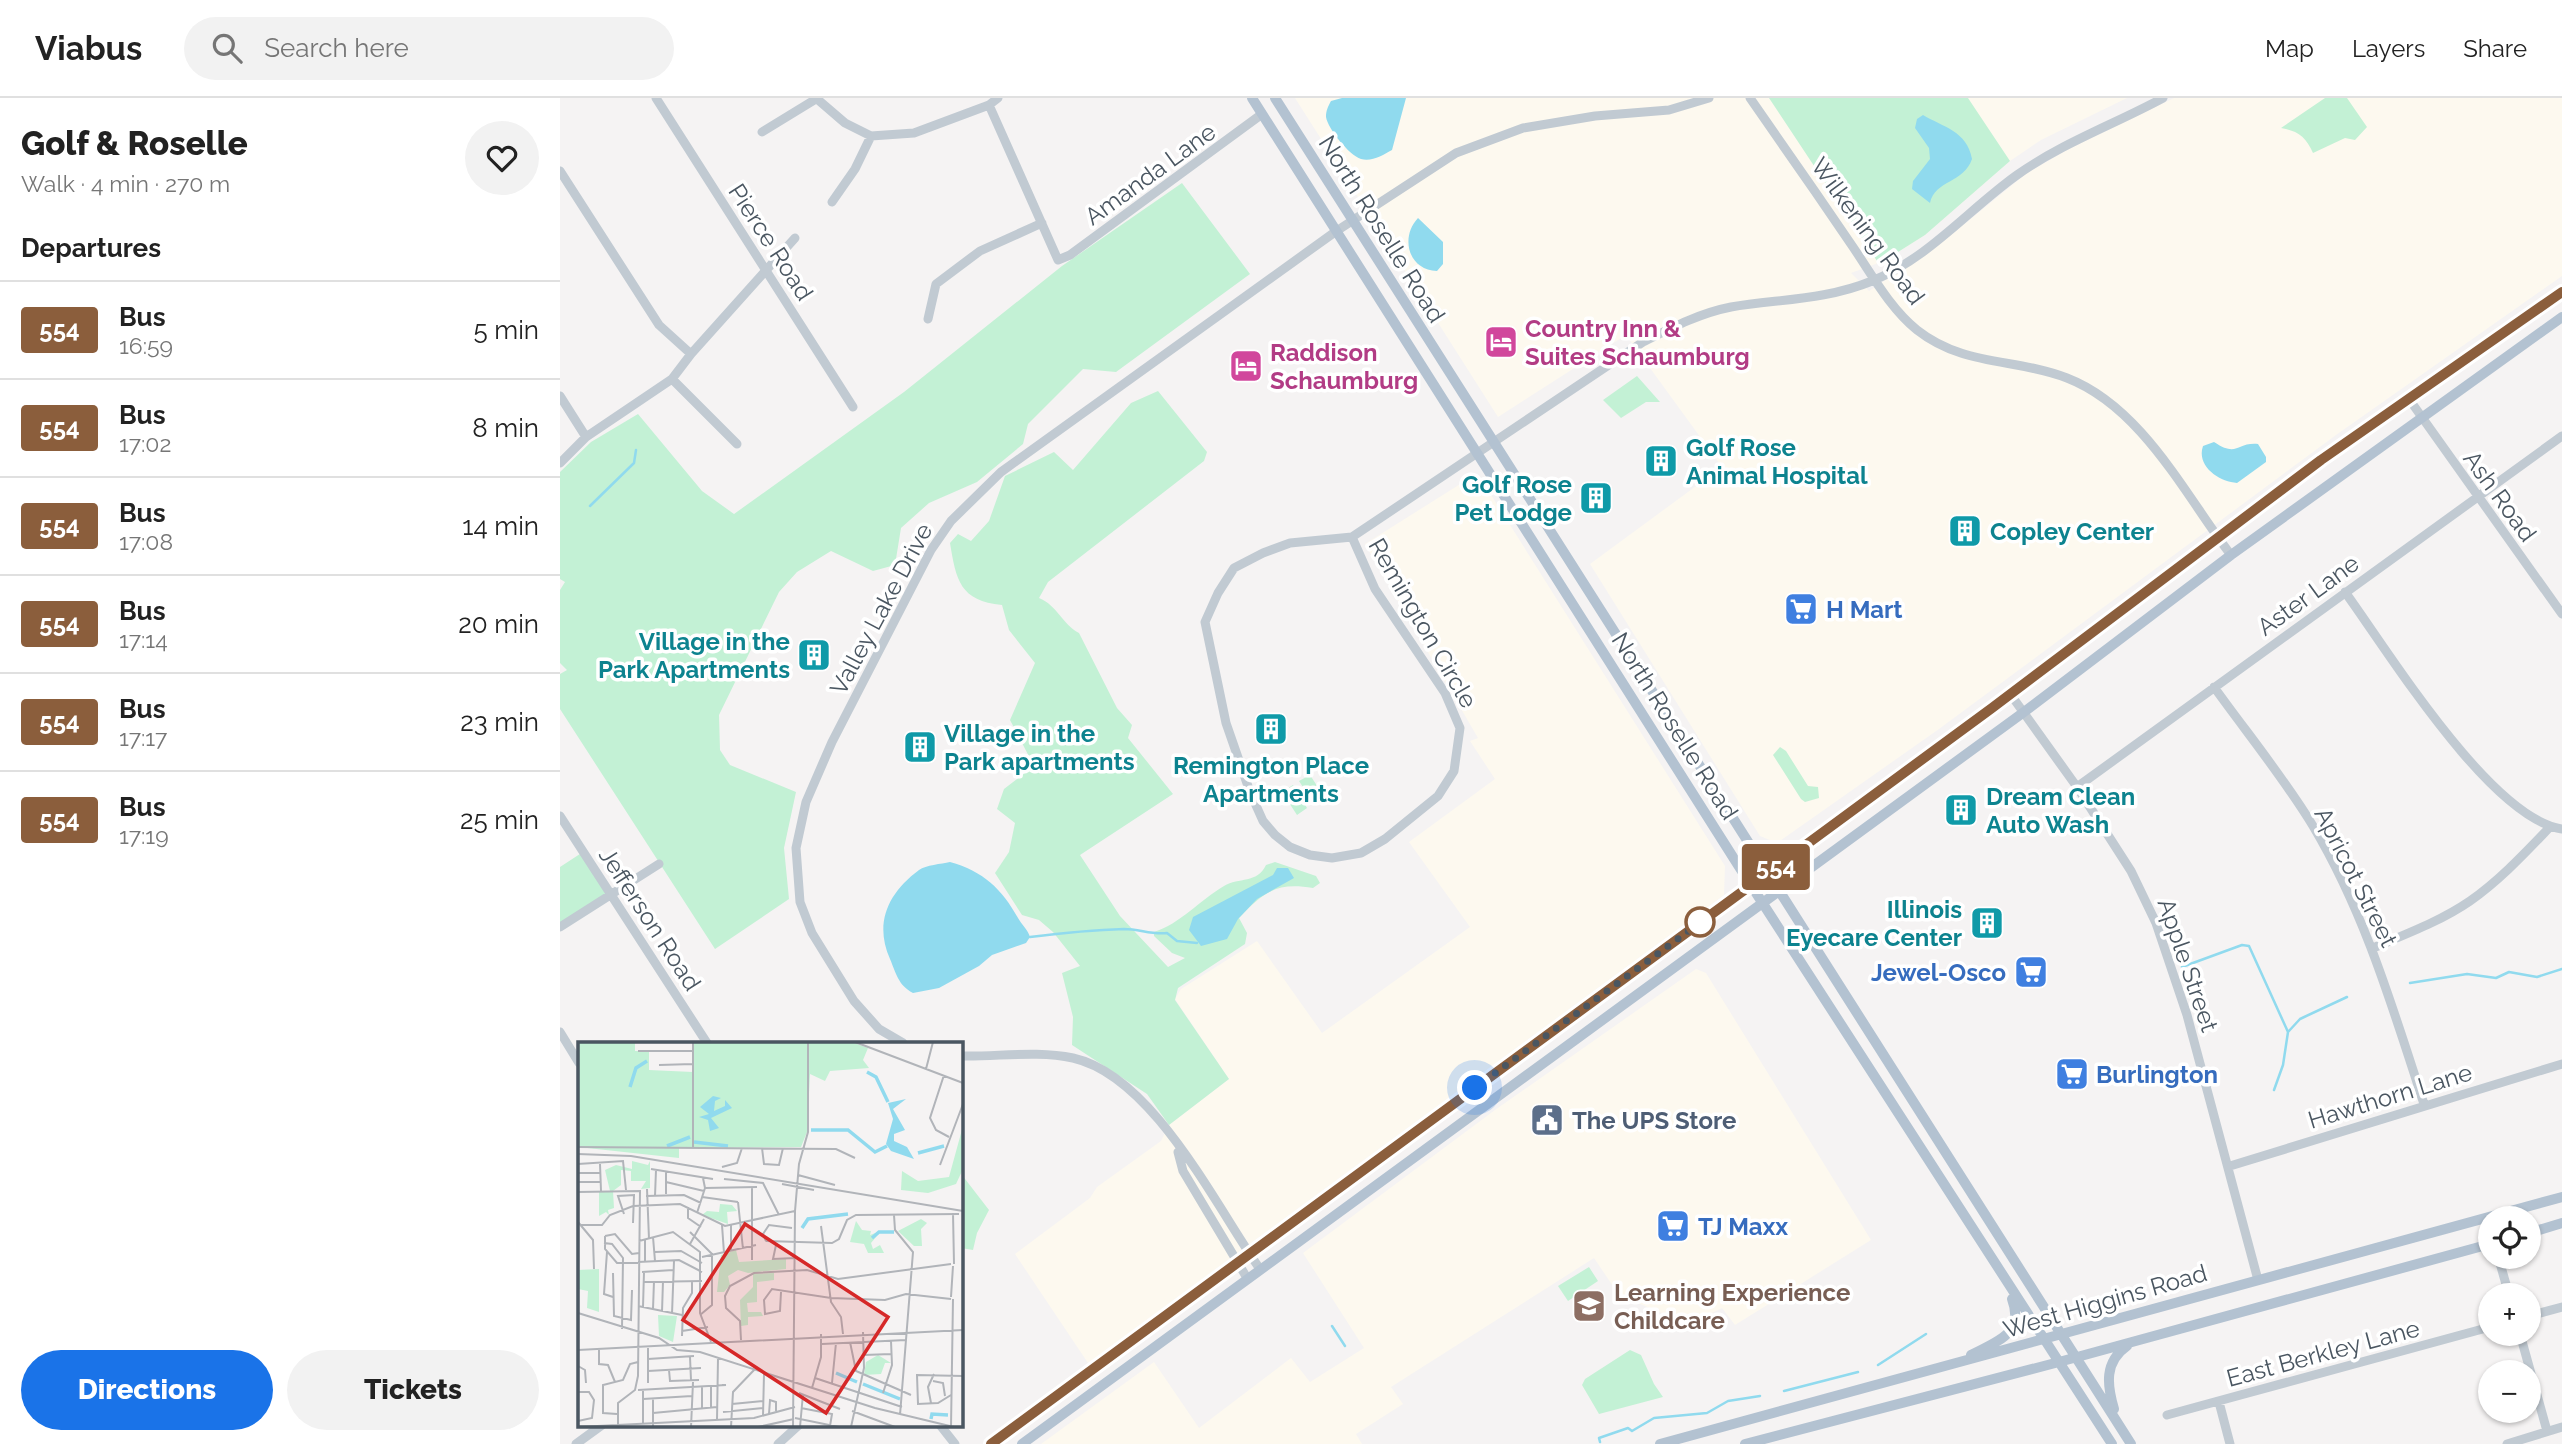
<!DOCTYPE html>
<html lang="en">
<head>
<meta charset="utf-8">
<style>
  :root { --surface:#fff; --page:#f2f2f2; --text:#222; --muted:#767676; --line:#e0e0e0; --accent:#1a73e8 }
  body { margin:0; font-family:Raleway,sans-serif; background:var(--page); color:var(--text); height:100vh; display:flex; flex-direction:column; font-size:26px; white-space:nowrap }
  * { box-sizing:border-box; margin:0 }
  p { font-size:23px; color:var(--muted) }
  .icon { flex:none; width:38px; height:38px; fill:none; stroke:currentColor; stroke-width:2; stroke-linecap:round; stroke-linejoin:round }
  .map { position:relative; flex:1; overflow:hidden }
  .details { display:flex; flex-direction:column; background:var(--surface); width:560px }
  .details>* { flex:none }
  .badge { padding:0 14px; border-radius:5px; font-size:24px; line-height:46px }
  .controls { position:absolute; left:1918px; top:1108px; display:grid; gap:14px }
  .controls a { display:grid; place-items:center; width:63px; height:63px; border-radius:50%; background:var(--surface); box-shadow:0 2px 5px #0004; font-size:35px }
  .you { position:absolute; width:35px; height:35px; margin:-18px; border:5px solid #fff; border-radius:50%; background:#1a73e8; box-shadow:0 0 0 10px #1a73e833 }
  .map>.badge { position:absolute; translate:-50% -50%; box-shadow:0 0 0 4px #fff }
  h2 { padding:0 21px; font-size:26px; line-height:63px }
  .round { display:grid; place-items:center; flex:none; width:74px; height:74px; border-radius:37px; background:var(--page) }
  .overview { display:flex; align-items:center; justify-content:space-between; height:119px; padding:0 21px }
  h1 { font-size:33px; font-weight:800; line-height:52px }
  .cta { display:flex; gap:14px; margin-top:auto; padding:14px 21px }
  .cta a { flex:1; height:80px; border-radius:42px; background:var(--accent); color:#fff; font-size:28px; font-weight:800; line-height:80px; text-align:center }
  .cta a+a { background:var(--page); color:var(--text) }
  ul { padding:0; list-style:none }
  li { display:flex; align-items:center; gap:21px; height:98px; padding:0 21px; border-top:2px solid var(--line) }
  li div { flex:1 }
  li b { display:block; font-size:26px }
  li em { font-style:normal }
  li .badge { min-width:77px; font-weight:700; text-align:center }
  header { display:flex; align-items:center; gap:42px; box-sizing:border-box; height:98px; padding:0 35px; background:var(--surface); border-bottom:2px solid var(--line) }
  header strong { font-size:33px }
  nav { display:flex; gap:38px; margin-inline-start:auto; font-size:24px }
  .search { width:490px; height:63px; background:var(--page); display:flex; align-items:center; gap:18px; box-sizing:border-box; padding:0 24px; border-radius:38px; color:var(--muted); font-size:26px }
  main { display:flex; flex:1; min-height:0 }
  .map>svg:first-child { display:block }
</style>
</head>
<body>
<header>
<strong>Viabus</strong>
<div class="search"><svg class="icon" aria-label="search" viewBox="0 0 24 24"><circle cx="10" cy="10" r="6"/><path d="M15 15l6 6"/></svg>Search here</div>
<nav><a>Map</a><a>Layers</a><a>Share</a></nav>
</header>
<main>
<section class="details">
<div class="overview"><div><h1>Golf &amp; Roselle</h1><p>Walk · 4 min · 270 m</p></div><a class="round"><svg class="icon" aria-label="heart" viewBox="0 0 24 24"><path d="M12 20l-8-8c-3-5 5-10 8-4 3-6 11-1 8 4z"/></svg></a></div>
<h2>Departures</h2>
<ul>
<li><span class="badge" style="background:#8b5e3c;color:#fff">554</span><div><b>Bus</b><p>16:59</p></div><em>5 min</em></li>
<li><span class="badge" style="background:#8b5e3c;color:#fff">554</span><div><b>Bus</b><p>17:02</p></div><em>8 min</em></li>
<li><span class="badge" style="background:#8b5e3c;color:#fff">554</span><div><b>Bus</b><p>17:08</p></div><em>14 min</em></li>
<li><span class="badge" style="background:#8b5e3c;color:#fff">554</span><div><b>Bus</b><p>17:14</p></div><em>20 min</em></li>
<li><span class="badge" style="background:#8b5e3c;color:#fff">554</span><div><b>Bus</b><p>17:17</p></div><em>23 min</em></li>
<li><span class="badge" style="background:#8b5e3c;color:#fff">554</span><div><b>Bus</b><p>17:19</p></div><em>25 min</em></li>
</ul>
<div class="cta"><a>Directions</a><a>Tickets</a></div>
</section>
<div class="map">
<svg width="2002" height="1346" viewBox="0 0 2002 1346">
  <rect width="100%" height="100%" fill="#f5f3f3"/>
  <!-- commercial -->
  <path fill="#fdf9ef" d="M735,0H1567L1481,42L1450,63L1365,137L1324,163L1291,175L1309,193L1380,146L1467,75L1507,52L1614,0H2002V178L1776,337L1379,631L1217,745L1200,738L1030,466L1162,369L1066,237L938,319Z
    M913,378L921,381L1165,768L1164,797L528,1265L455,1156L530,1100L537,1089L601,1043L609,1027L669,981L615,901L621,891L697,843L762,935L910,829L849,744L935,681L910,643L918,640L805,446Z
    M1136,871L1146,875L1311,1142L1175,1227L1162,1210L1150,1216H1104L1059,1197L1034,1160L831,1289L843,1306L796,1336L802,1346H481L594,1264L639,1330L731,1260L750,1284L804,1250L743,1155L935,1012Z"/>
  <!-- green -->
  <path fill="#c3f1d5" d="M1209,0H1408L1450,63L1365,137L1319,166Z
    M1765,0H1787L1807,29L1795,42L1785,40L1753,55C1746,39 1738,33 1721,30Z
    M622,85L690,176L556,274L523,271L468,326L463,346L417,384L369,405L341,430L335,467L313,473L271,453L237,474L219,494L159,617L160,652L170,667L236,694L224,750L229,801L155,851L0,611V576L7,572L0,565V492L5,484L0,481V374L31,344L78,316L142,393L174,416L344,294L502,168Z
    M1077,278L1100,304H1086L1061,320L1043,302Z
    M598,293L647,354L644,363L488,484L479,500C497,507 502,526 519,535L557,610L572,627L568,640L613,696L520,757L560,818L608,869L625,860L612,855L594,838V834C620,826 640,802 664,788C679,779 697,786 706,767L715,764L756,778L760,785L753,790C716,784 704,794 679,820L687,835L685,846L618,890L615,902L669,981L609,1027L587,996L512,947L513,919L502,875L520,868L493,834L479,822L462,817L435,775L449,754L455,725L437,711L444,691L474,668L450,622L475,565L449,532L442,507C400,503 396,482 390,445L398,436L411,443L429,423L445,378L494,354L513,372L571,305Z
    M1220,649L1226,653L1248,688L1258,689L1259,700L1245,704L1241,701L1213,657Z
    M750,677L765,700L754,706L739,683Z
    M733,687L747,710L737,717L722,694Z
    M23,754L50,796L0,829V769Z
    M402,1077L429,1112L417,1135L413,1152L401,1150Z
    M1029,1169L1038,1183L1008,1203L998,1188Z
    M1070,1252L1081,1257L1094,1286L1103,1299L1039,1316L1022,1287L1025,1281Z"/>
  <!-- water -->
  <path fill="#90daee" d="M782,0H846L832,52C823,57 812,64 801,61C789,57 768,31 766,19C766,12 768,9 771,3Z
    M1363,17C1383,29 1407,33 1412,61C1404,85 1375,82 1370,105L1352,91L1353,83L1370,61L1369,50L1355,30L1357,21Z
    M858,120L883,144V166L877,173C848,172 840,139 858,120Z
    M1654,344C1678,360 1676,344 1698,346L1706,359V364L1677,385C1659,384 1636,368 1643,348Z
    M390,764C423,773 442,791 458,820C462,827 468,832 470,839L466,845L432,857L419,868L379,890L353,895C338,887 336,875 330,861C314,825 328,795 359,772C366,767 381,766 390,764Z
    M717,770H728L734,780L697,801L678,821L667,841L641,848L629,832L633,819L713,777Z"/>
  <g fill="none" stroke-linecap="round" stroke-linejoin="round">
    <!-- stream -->
    <path stroke="#90daee" stroke-width="2.5" d="M30,408L74,365L76,352
      M470,839C502,835 532,832 564,831C580,831 591,837 607,835L617,843L637,845
      M1622,869L1682,847L1689,848L1728,934
      M1850,885L1907,876L1936,880L1949,874L1977,879L2002,871
      M1728,934L1740,921L1787,899
      M1714,992L1723,967L1728,934
      M772,1228L785,1248
      M1318,1267L1366,1236
      M1224,1293L1298,1274
      M1040,1344L1039,1340L1068,1330L1072,1333L1094,1320L1147,1315L1168,1303L1200,1298"/>
    <!-- minor -->
    <path stroke="#c1cad2" stroke-width="9" d="M96,0L293,309
      M256,0L285,25L311,38
      M1190,0C1225,50 1259,99 1293,149C1312,177 1330,210 1357,232C1404,269 1456,260 1507,280C1582,309 1625,397 1671,457
      M429,7L498,162L510,157L702,16
      M202,34L256,1
      M311,38L354,35L429,7L438,0
      M0,73L99,227L131,256
      M272,104L295,71L311,38
      M368,221L376,186L420,153L482,125
      M112,281L177,346
      M0,298L26,339
      M1849,301L2002,516
      M0,365L26,339L112,281L131,256L235,140
      M792,439L815,491L885,595L900,630L894,673L878,698L825,741L801,755L772,760L750,757L730,749L715,737L703,723L690,694L666,625L645,524L658,495L674,470L703,455L730,445L792,439L1083,244C1111,230 1140,215 1171,209C1219,201 1266,202 1312,183C1369,160 1408,112 1457,77C1502,45 1555,26 1603,0
      M1785,494C1828,553 1930,720 2002,731
      M1654,589C1687,635 1724,680 1753,728C1805,815 1833,911 1864,1006
      M1451,597L1517,689L1571,773L1596,825L1627,917L1698,1182
      M1517,689L2002,338
      M0,718L147,945
      M0,829L99,766
      M1813,850C1846,836 1881,823 1910,803C1940,782 1965,755 1990,729
      M0,934L19,965
      M343,945L319,931L294,903L252,835L240,804L236,750L246,704L272,644L371,452L391,423L441,374L775,134L896,55L963,30L1035,18L1109,12L1149,0
      M401,958C437,959 477,952 513,960C593,978 655,1107 700,1171
      M618,1054L623,1073L687,1180
      M1670,1068L2002,966
      M1938,1158L1949,1197
      M1969,1218L2002,1209
      M1960,1236L1987,1333
      M1659,1304L1670,1346
      M1607,1317L1930,1229
      M380,1327L395,1346
      M16,1346L42,1327
      M218,1346L239,1327
      M1947,1346L2002,1329"/>
    <!-- major -->
    <path stroke="#b3c2d1" stroke-width="10" d="M692,0L1178,767L1552,1346
      M715,0L1571,1346
      M1969,1135L2002,1125
      M1411,1257C1437,1243 1465,1236 1452,1201
      M1554,1311C1547,1287 1544,1264 1567,1248
      M431,1346L1451,597L1761,362L2002,194
      M462,1346L1464,614L1671,457L2002,219
      M1100,1346L2002,1099
      M1185,1346L1499,1264L1930,1146"/>
  </g>
  <g fill="none" stroke-linecap="round" stroke-linejoin="round">
    <defs>
      <path id="line" d="M431,1346L1432,610L1761,362L2002,194"/>
    </defs>
    <!-- line casing -->
    <use href="#line" stroke="#fff" stroke-width="16"/>
    <!-- line -->
    <use href="#line" stroke="#8b5e3c" stroke-width="10"/>
    <!-- walk -->
    <path stroke="#4a5661" stroke-width="7" stroke-dasharray="0 12.6" d="M915,990L1149,818L1140,824"/>
  </g>
  <!-- icons -->
  <defs>
    <symbol id="hotel-square" viewBox="-11 -11 22 22"><rect x="-9" y="-9" width="18" height="18" rx="4" fill="#d1479c" stroke="#fff"/><path d="M-6-4.5h1.5V1H6V5H4.5V3h-9V5H-6ZM-4 0a1.8 1.8 0 1 1 3.6 0ZM.5 0V-2.5h3Q6-2.5 6 0Z" fill="#fff"/></symbol>
    <symbol id="building-square" viewBox="-11 -11 22 22"><rect x="-9" y="-9" width="18" height="18" rx="4" fill="#0f9aa8" stroke="#fff"/><path d="M-4-6H4V6H1V3H-1V6H-4ZM-2.5-4.3h1.7v1.8h-1.7ZM.8-4.3h1.7v1.8H.8ZM-2.5-1h1.7V.8h-1.7ZM.8-1h1.7V.8H.8Z" fill="#fff"/></symbol>
    <symbol id="supermarket-square" viewBox="-11 -11 22 22"><rect x="-9" y="-9" width="18" height="18" rx="4" fill="#3f7fe0" stroke="#fff"/><path d="M-6-5.5h2.5l.6 2H6L4.5 2H-2.5L-4.4-4H-6ZM-1.5 3.2a1.3 1.3 0 1 0 .1 0ZM3 3.2a1.3 1.3 0 1 0 .1 0Z" fill="#fff"/></symbol>
    <symbol id="civic-square" viewBox="-11 -11 22 22"><rect x="-9" y="-9" width="18" height="18" rx="4" fill="#5c6f8a" stroke="#fff"/><path d="M-.6-6.5H3V-4.5H.6V-3L4-1V1h2V6H-6V1h2V-1L-.6-3ZM-1.2 2.5V6h2.4V2.5Z" fill="#fff"/></symbol>
    <symbol id="school-square" viewBox="-11 -11 22 22"><rect x="-9" y="-9" width="18" height="18" rx="4" fill="#8d6e63" stroke="#fff"/><path d="M0-5L7-2L0 1L-7-2ZM-4 1L0 2.5L4 1V4Q0 6-4 4Z" fill="#fff"/></symbol>
  </defs>
  <g fill-rule="evenodd">
    <use href="#hotel-square" x="922" y="225" width="38" height="38"/>
    <use href="#hotel-square" x="667" y="249" width="38" height="38"/>
    <use href="#building-square" x="1082" y="344" width="38" height="38"/>
    <use href="#building-square" x="1017" y="381" width="38" height="38"/>
    <use href="#building-square" x="1386" y="414" width="38" height="38"/>
    <use href="#supermarket-square" x="1222" y="492" width="38" height="38"/>
    <use href="#building-square" x="235" y="538" width="38" height="38"/>
    <use href="#building-square" x="692" y="612" width="38" height="38"/>
    <use href="#building-square" x="341" y="630" width="38" height="38"/>
    <use href="#building-square" x="1382" y="693" width="38" height="38"/>
    <use href="#building-square" x="1408" y="806" width="38" height="38"/>
    <use href="#supermarket-square" x="1452" y="855" width="38" height="38"/>
    <use href="#supermarket-square" x="1493" y="957" width="38" height="38"/>
    <use href="#civic-square" x="968" y="1003" width="38" height="38"/>
    <use href="#supermarket-square" x="1094" y="1109" width="38" height="38"/>
    <use href="#school-square" x="1010" y="1189" width="38" height="38"/>
  </g>
  <!-- markers -->
  <circle fill="#fff" stroke="#8b5e3c" stroke-width="3.5" cx="1140" cy="824" r="14"/>
  <g text-anchor="middle" dominant-baseline="central" stroke-width="7" stroke-linejoin="round" paint-order="stroke">
    <!-- street labels -->
    <g font-size="24" fill="#4a5661" stroke="#fff">
      <text transform="translate(590 76) rotate(-36)">Amanda Lane</text>
      <text transform="translate(822 131) rotate(58)">North Roselle Road</text>
      <text transform="translate(1308 133) rotate(54)">Wilkening Road</text>
      <text transform="translate(211 144) rotate(57)">Pierce Road</text>
      <text transform="translate(1940 398) rotate(54)">Ash Road</text>
      <text transform="translate(1748 497) rotate(-36)">Aster Lane</text>
      <text transform="translate(321 511) rotate(-62)">Valley Lake Drive</text>
      <text transform="translate(863 525) rotate(60)">Remington Circle</text>
      <text transform="translate(1115 628) rotate(58)">North Roselle Road</text>
      <text transform="translate(1796 779) rotate(63)">Apricot Street</text>
      <text transform="translate(90 821) rotate(57)">Jefferson Road</text>
      <text transform="translate(1628 867) rotate(71)">Apple Street</text>
      <text transform="translate(1830 998) rotate(-17)">Hawthorn Lane</text>
      <text transform="translate(1545 1203) rotate(-16)">West Higgins Road</text>
      <text transform="translate(1763 1255) rotate(-15)">East Berkley Lane</text>
    </g>
    <!-- hotel labels -->
    <g font-size="24" font-weight="bold" fill="#b23c85" stroke="#fff" text-anchor="start">
      <text x="965" y="230">Country Inn &amp;<tspan x="965" dy="28">Suites Schaumburg</tspan></text>
      <text x="710" y="254">Raddison<tspan x="710" dy="28">Schaumburg</tspan></text>
    </g>
    <!-- culture labels -->
    <g font-size="24" font-weight="bold" fill="#0d838f" stroke="#fff" text-anchor="start">
      <text x="1126" y="349">Golf Rose<tspan x="1126" dy="28">Animal Hospital</tspan></text>
      <text x="1012" y="386" text-anchor="end">Golf Rose<tspan x="1012" dy="28">Pet Lodge</tspan></text>
      <text x="1430" y="433">Copley Center</text>
      <text x="230" y="543" text-anchor="end">Village in the<tspan x="230" dy="28">Park Apartments</tspan></text>
      <text x="384" y="635">Village in the<tspan x="384" dy="28">Park apartments</tspan></text>
      <text x="711" y="667" text-anchor="middle">Remington Place<tspan x="711" dy="28">Apartments</tspan></text>
      <text x="1426" y="698">Dream Clean<tspan x="1426" dy="28">Auto Wash</tspan></text>
      <text x="1402" y="811" text-anchor="end">Illinois<tspan x="1402" dy="28">Eyecare Center</tspan></text>
    </g>
    <!-- shop labels -->
    <g font-size="24" font-weight="bold" fill="#366cbe" stroke="#fff" text-anchor="start">
      <text x="1266" y="511">H Mart</text>
      <text x="1446" y="874" text-anchor="end">Jewel-Osco</text>
      <text x="1536" y="976">Burlington</text>
      <text x="1138" y="1128">TJ Maxx</text>
    </g>
    <!-- service labels -->
    <g font-size="24" font-weight="bold" fill="#4e5e75" stroke="#fff" text-anchor="start">
      <text x="1012" y="1022">The UPS Store</text>
    </g>
    <!-- education labels -->
    <g font-size="24" font-weight="bold" fill="#785e54" stroke="#fff" text-anchor="start">
      <text x="1054" y="1194">Learning Experience<tspan x="1054" dy="28">Childcare</tspan></text>
    </g>
  </g>
  <!-- overview -->
  <g transform="translate(18 944)">
    <rect width="385" height="385" fill="#f5f3f3"/>
    <path d="M0,0H57V9H71V28L115,30V0H274L290,6L285,18L291,26L252,29L247,39L232,32L229,90L223,105L101,106V116L0,105ZM385,84V127L378,142L350,151L323,148L324,129L340,139L371,135ZM54,119L70,123L72,119V146L63,147L68,139H53V129L43,128V143L35,149L36,166L30,168L31,173L28,170L21,174V150L32,149L27,128L38,123L54,127ZM142,162L154,163L159,169L149,170L150,182L124,173L129,169L141,170ZM343,177L349,181L343,187L344,204H336L320,189ZM278,179L284,188L293,189L292,193L303,189L293,201L295,207L302,203L306,211H290L286,202L272,200ZM158,208L161,220L208,217V227L170,231L160,228L150,234L152,243L146,250H139L143,213ZM21,227V270L9,266L10,249L0,247V228ZM196,231V238L179,240V260L169,261L170,270H183L185,274L170,275V283L163,284L162,258L175,245V232ZM80,273L99,274L95,300L81,294ZM300,313L313,321H307L303,332L286,333L288,320Z" fill="#c3f1d5"/>
    <path d="M135,54L143,56L137,59L136,69L147,64V58L154,66L133,76L141,86L132,89L130,78L121,75L131,72L122,65ZM328,57L315,67L327,88L316,92V99L329,105L336,117L313,109L308,102L315,77L310,61Z" fill="#90daee"/>
    <path fill="none" stroke="#90daee" stroke-width="3.5" d="M289,30L298,35L310,60M52,45L58,26L69,19M233,88H270L297,110L309,104M116,100L150,104M89,104L112,95M340,111L366,104M224,186L230,177L270,172M294,196L301,190H316M258,331L279,340M285,342L322,357M353,377L354,372L370,373"/>
    <path fill="none" stroke="#b1b4b9" stroke-width="2" d="M277,0L385,41M60,9H115M81,23L115,22M348,27L355,0M366,33L352,76L358,88L371,95M115,43V0M0,105L258,107L277,116M115,106V43M184,106L186,122L201,123L205,106M0,112L53,114L385,169M0,122L45,119L48,148M22,122L23,149M362,123L385,62M144,125L159,121L164,106M73,127L135,137M0,131H22M220,133L257,143M146,137L185,141L201,173M0,140H23M88,140L126,149M204,142L236,148M127,146L179,145M69,147L71,197M0,150L62,149L60,334L57,348L40,361V385M88,152V130M68,154L106,153L123,161M77,154L78,128M124,155L160,160M160,160L165,207M110,165V176L123,185M119,171L127,146L125,136M375,171L376,222M46,172L40,154L56,153L55,181M316,173L317,188L335,210L322,373M0,180L15,198L16,227M3,183H24L32,173L55,164L102,162L147,184L217,169M144,183L146,211M153,183V208M243,184L253,260L263,275L265,292M112,190L134,212V263L122,273M27,194V207L39,221H60M27,194L37,192L54,212L61,211M75,195L77,219M61,199L95,190L122,210V271L133,300M188,199L254,201L261,197L269,178L278,173L381,172M188,199L185,192L191,183L214,186M26,201L34,202L45,216L44,287M112,202L126,177M198,203L195,217L217,216M29,210L26,252L35,255M77,210L103,209L124,221M124,215L178,203M174,218V146M60,220L101,218L124,230M67,220V198M64,230L95,228M35,231L36,274L53,278L54,248M66,240L124,239M203,250L202,269L187,272L186,258L194,247L253,256L307,258L328,252L373,257M373,255L375,224M60,264L104,273M65,265L66,230M75,267L76,239M84,270L85,239M0,271L81,296L99,308L122,310L297,366L376,385M94,272L96,219M104,289L130,285M104,294L105,266L114,251V239M163,298L162,279L148,266L147,254L152,244L176,231L229,228L260,237L373,222M272,300L278,329L333,353M244,302L328,298M70,304V341M21,307V322L30,323L37,340M0,308L385,288M286,313L313,312M112,315L113,338M70,317L116,314M0,324L7,328L8,341M91,328L92,339L121,338M70,329L123,326M237,336L324,365M355,339L365,341L367,354M254,341L258,301M234,346L243,315V292M60,348L148,343H144M0,350H11L16,358L14,376L0,379M221,351L262,367M305,351L314,323L313,299M373,353L360,361L340,362L339,333L385,334M65,357L114,354M353,361L350,345L356,332M154,362L185,359M133,366V344M223,366L254,372L252,384M124,367V345M274,369L317,385M145,370L185,366M75,371L139,365M39,372L25,371V343L45,338L52,322L60,320M191,372L192,358L198,360V369M185,374L186,332M217,376L261,385M139,378L140,316M65,382V347M0,385L176,376L217,365M75,385V356M113,385L115,340M153,385L155,350L177,327M180,385L216,377M215,385L217,169L221,122L230,90V0M222,385L225,352M273,385L286,326L285,290M373,385L375,257"/>
    <path fill="#d62828" fill-opacity="0.15" stroke="#d62828" stroke-width="3.5" d="M167,182L310,275L248,371L105,278Z"/>
    <rect width="385" height="385" fill="none" stroke="#4a5661" stroke-width="3.5"/>
  </g>
</svg>
<div class="controls">
<a><svg class="icon" aria-label="locate" viewBox="0 0 24 24"><circle cx="12" cy="12" r="6"/><path d="M12 2v4M12 18v4M2 12h4M18 12h4"/></svg></a>
<a>+</a>
<a>−</a>
</div>
<div class="you" style="left:915px;top:990px"></div>
<b class="badge" style="left:1216px;top:769px;background:#8b5e3c;color:#fff">554</b>
</div>
</main>
</body>
</html>
